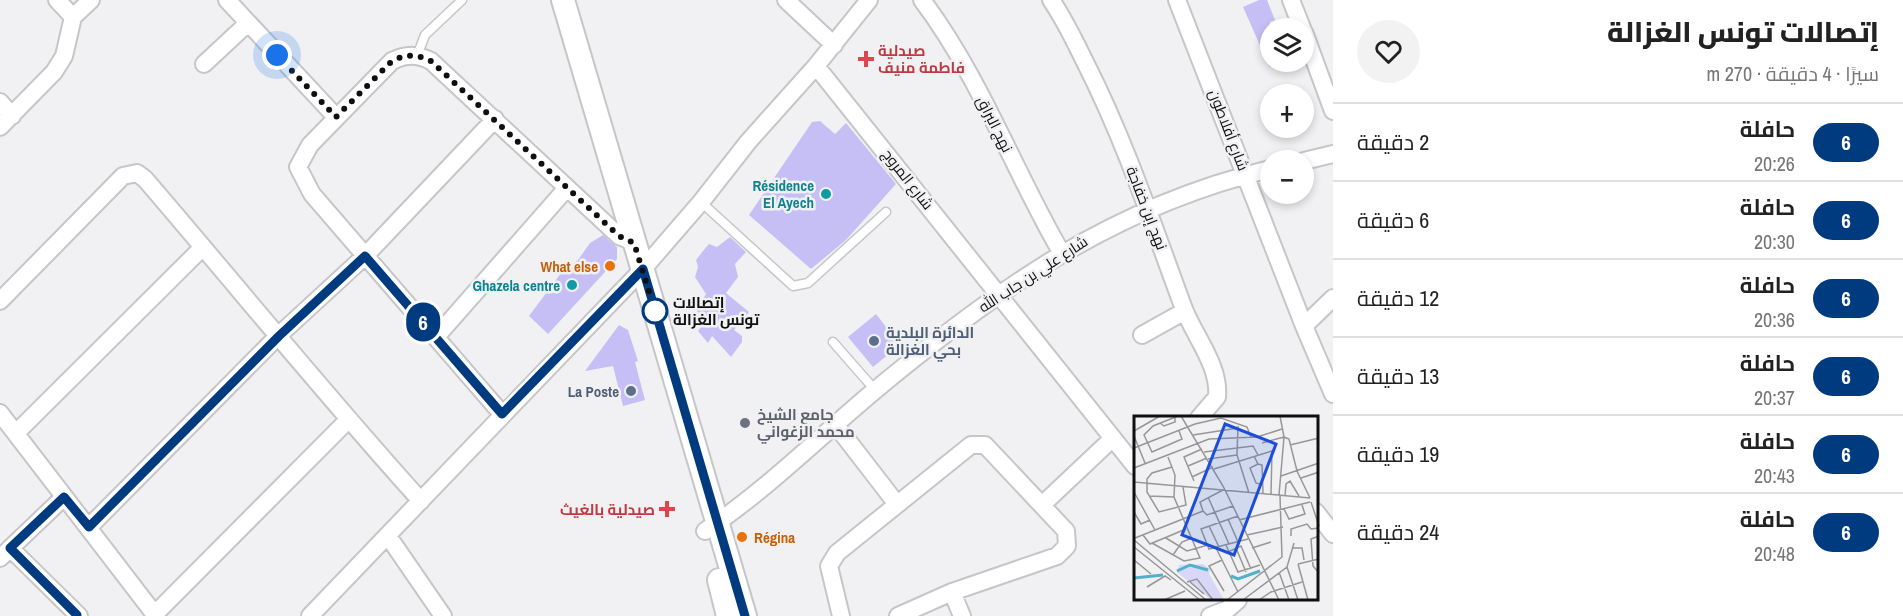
<!DOCTYPE html>
<html lang="ar">
<head>
<meta charset="utf-8">
<style>
  :root { --surface:#fff; --page:#f2f2f2; --text:#222; --muted:#767676; --line:#e0e0e0 }
  body { margin:0; font-family:"Archivo Narrow",Cairo,sans-serif; background:var(--page); color:var(--text); direction:rtl; height:100vh; display:flex; flex-direction:column; font-size:22px; white-space:nowrap }
  * { box-sizing:border-box; margin:0 }
  p { font-size:20px; color:var(--muted) }
  .icon { flex:none; width:33px; height:33px; fill:none; stroke:currentColor; stroke-width:2; stroke-linecap:round; stroke-linejoin:round }
  .map { position:relative; flex:1; overflow:hidden; direction:ltr }
  .drawer { display:flex; flex-direction:column; background:var(--surface); width:570px }
  .drawer>* { flex:none }
  .badge { padding:0 12px; border-radius:20px; font-size:21px; line-height:39px }
  .fabs { position:absolute; left:1260px; top:18px; display:grid; gap:12px }
  .fabs a { display:grid; place-items:center; width:54px; height:54px; border-radius:50%; background:var(--surface); box-shadow:0 3px 9px #0003; font-size:30px }
  .you { position:absolute; width:30px; height:30px; margin:-15px; border:4px solid #fff; border-radius:50%; background:#1a73e8; box-shadow:0 0 0 9px #1a73e833 }
  .map>.badge { position:absolute; translate:-50% -50%; box-shadow:0 0 0 3px #fff }
  .round { display:grid; place-items:center; flex:none; width:63px; height:63px; border-radius:32px; background:var(--page) }
  .summary { display:flex; align-items:center; justify-content:space-between; height:102px; padding:0 24px }
  h1 { font-size:28px; font-weight:800; line-height:45px }
  ul { padding:0; list-style:none }
  li { display:flex; align-items:center; gap:18px; height:78px; padding:0 24px; border-top:2px solid var(--line) }
  li div { flex:1 }
  li b { display:block; font-size:22px }
  li em { font-style:normal }
  li .badge { min-width:66px; font-weight:700; text-align:center }
  main { display:flex; flex:1; min-height:0 }
  .map>svg:first-child { display:block }
</style>
</head>
<body>
<main>
<section class="drawer">
<div class="summary"><div><h1>إتصالات تونس الغزالة</h1><p>سيرًا · 4 دقيقة · 270 m</p></div><a class="round"><svg class="icon" aria-label="heart" viewBox="0 0 24 24"><path d="M12 20l-8-8c-3-5 5-10 8-4 3-6 11-1 8 4z"/></svg></a></div>
<ul>
<li><span class="badge" style="background:#003b80;color:#fff">6</span><div><b>حافلة</b><p>20:26</p></div><em>2 دقيقة</em></li>
<li><span class="badge" style="background:#003b80;color:#fff">6</span><div><b>حافلة</b><p>20:30</p></div><em>6 دقيقة</em></li>
<li><span class="badge" style="background:#003b80;color:#fff">6</span><div><b>حافلة</b><p>20:36</p></div><em>12 دقيقة</em></li>
<li><span class="badge" style="background:#003b80;color:#fff">6</span><div><b>حافلة</b><p>20:37</p></div><em>13 دقيقة</em></li>
<li><span class="badge" style="background:#003b80;color:#fff">6</span><div><b>حافلة</b><p>20:43</p></div><em>19 دقيقة</em></li>
<li><span class="badge" style="background:#003b80;color:#fff">6</span><div><b>حافلة</b><p>20:48</p></div><em>24 دقيقة</em></li>
</ul>
</section>
<div class="map">
<svg width="1333" height="616" viewBox="0 0 1333 616">
  <rect width="100%" height="100%" fill="#f1f1f3"/>
  <!-- building -->
  <path fill="#c6bff6" d="M1259,0H1267L1275,20L1270,22V68L1243,7Z
    M820,121L835,134L846,123L896,184L846,240L811,269L749,215L812,122Z
    M603,235L617,247V259L548,334L529,316L561,273L578,260L590,243Z
    M730,237L746,252L735,264L738,277L726,293L749,312L734,330L742,336V342L731,357L712,336L708,343L698,331L706,320L696,310L706,294L695,277L698,267L696,260L703,251L709,244L717,247Z
    M876,314L900,345L873,367L848,337Z
    M619,325L628,330L638,361L635,362L645,400L623,406L613,366L585,371Z"/>
  <g fill="none" stroke-linecap="round" stroke-linejoin="round">
    <defs>
      <path id="lane" d="M417,56L425,35L462,0
        M701,202L793,286L808,283L886,212
        M833,342L875,390"/>
      <path id="street" d="M57,0L73,17
        M227,0L336,117
        M786,0L834,45
        M922,0C980,77 1013,169 1061,252
        M1051,0C1065,20 1075,42 1086,64C1126,143 1153,226 1184,309C1195,337 1220,366 1217,397L1199,418
        M1177,0L1304,326L1333,394
        M1291,0L1302,28
        M1304,32L1333,111
        M204,64L248,23
        M816,66L1135,466
        M0,102L12,116
        M0,127L54,72L64,56L73,17L91,0
        M1304,161L1333,154
        M0,301L123,176L137,173L145,179C237,286 326,396 421,501
        M1304,326L1333,298
        M1142,335L1185,311
        M436,337L566,189
        M0,413L156,616
        M502,414L312,194L298,167L310,145L392,61C406,54 417,54 431,61L619,236L634,242
        M835,424L896,503
        M16,433L203,247
        M1043,504L1113,438
        M1316,512L1333,534
        M89,527L278,336L365,256L495,119
        M705,531C765,491 818,438 873,392C997,289 1112,207 1270,169
        M388,536L443,616
        M10,548L79,616
        M0,558L64,497
        M952,592L962,616
        M155,614L348,420
        M310,616L643,269L701,202L748,142L816,66L869,0
        M841,616L829,566L837,553L971,445H985L1066,531L1067,546L1057,556L952,592L898,616
        M1210,616L1228,609L1238,600"/>
      <path id="secondary" d="M563,0L745,616
        M719,580L728,616"/>
    </defs>
    <!-- lane casing -->
    <use href="#lane" stroke="#c6c6c8" stroke-width="11"/>
    <!-- street casing -->
    <use href="#street" stroke="#c6c6c8" stroke-width="20"/>
    <!-- secondary casing -->
    <use href="#secondary" stroke="#c6c6c8" stroke-width="26"/>
    <!-- lane -->
    <use href="#lane" stroke="#fff" stroke-width="8"/>
    <!-- street -->
    <use href="#street" stroke="#fff" stroke-width="16"/>
    <!-- secondary -->
    <use href="#secondary" stroke="#fff" stroke-width="22"/>
  </g>
  <g fill="none" stroke-linecap="round" stroke-linejoin="round">
    <defs>
      <path id="line" d="M76,616L77,615L10,548L64,497L89,527L279,336L365,256L502,414L643,269L745,616"/>
    </defs>
    <!-- line casing -->
    <use href="#line" stroke="#fff" stroke-width="14"/>
    <!-- line -->
    <use href="#line" stroke="#003b80" stroke-width="9"/>
    <!-- walk -->
    <path stroke="#0f0f10" stroke-width="6" stroke-dasharray="0 10.8" d="M277,55L336,117L392,61C406,54 417,54 431,61L619,236L634,243L655,311"/>
  </g>
  <!-- markers -->
  <g fill="#e0444e" stroke="#f1f1f3" stroke-width="2">
    <path d="M863 50h6v6h6v6h-6v6h-6v-6h-6v-6h6z"/>
    <path d="M664 500h6v6h6v6h-6v6h-6v-6h-6v-6h6z"/>
  </g>
  <g fill="#0f9aa8" stroke="#f1f1f3" stroke-width="2">
    <circle cx="826" cy="194" r="6"/>
    <circle cx="572" cy="285" r="6"/>
  </g>
  <g fill="#e8710a" stroke="#f1f1f3" stroke-width="2">
    <circle cx="610" cy="266" r="6"/>
    <circle cx="742" cy="537" r="6"/>
  </g>
  <circle fill="#fff" stroke="#003b80" stroke-width="3" cx="655" cy="311" r="12"/>
  <g fill="#5c6f8a" stroke="#f1f1f3" stroke-width="2">
    <circle cx="874" cy="341" r="6"/>
    <circle cx="631" cy="391" r="6"/>
  </g>
  <circle fill="#6b7280" stroke="#f1f1f3" stroke-width="2" cx="745" cy="423" r="6"/>
  <g text-anchor="middle" dominant-baseline="central" stroke-width="5" stroke-linejoin="round" paint-order="stroke">
    <!-- health labels -->
    <g font-size="15" font-weight="bold" fill="#be3a42" stroke="#f1f1f3" text-anchor="start">
      <text x="878" y="50">صيدلية<tspan x="878" dy="17">فاطمة منيف</tspan></text>
      <text x="655" y="509" text-anchor="end">صيدلية بالغيث</text>
    </g>
    <!-- street labels -->
    <g font-size="15" fill="#0f0f10" stroke="#f1f1f3">
      <text transform="translate(995 124) rotate(63)">نهج البراق</text>
      <text transform="translate(1229 130) rotate(69)">شارع أفلاطون</text>
      <text transform="translate(908 179) rotate(52)">شارع المروج</text>
      <text transform="translate(1147 208) rotate(69)">نهج إبن خفاجة</text>
      <text transform="translate(1033 274) rotate(-33)">شارع علي بن جاب الله</text>
    </g>
    <!-- culture labels -->
    <g font-size="15" font-weight="bold" fill="#0d838f" stroke="#f1f1f3" text-anchor="end">
      <text x="814" y="185">Résidence<tspan x="814" dy="17">El Ayech</tspan></text>
      <text x="560" y="285">Ghazela centre</text>
    </g>
    <!-- food labels -->
    <g font-size="15" font-weight="bold" fill="#c56008" stroke="#f1f1f3" text-anchor="end">
      <text x="598" y="266">What else</text>
      <text x="754" y="537" text-anchor="start">Régina</text>
    </g>
    <!-- stop labels -->
    <g font-size="15" font-weight="bold" fill="#0f0f10" stroke="#f1f1f3" text-anchor="start">
      <text x="673" y="302">إتصالات<tspan x="673" dy="17">تونس الغزالة</tspan></text>
    </g>
    <!-- service labels -->
    <g font-size="15" font-weight="bold" fill="#4e5e75" stroke="#f1f1f3" text-anchor="start">
      <text x="886" y="332">الدائرة البلدية<tspan x="886" dy="17">بحي الغزالة</tspan></text>
      <text x="619" y="391" text-anchor="end">La Poste</text>
    </g>
    <!-- worship labels -->
    <g font-size="15" font-weight="bold" fill="#5b616d" stroke="#f1f1f3" text-anchor="start">
      <text x="757" y="414">جامع الشيخ<tspan x="757" dy="17">محمد الزغواني</tspan></text>
    </g>
  </g>
  <!-- overview -->
  <g transform="translate(1134 416)">
    <rect width="184" height="184" fill="#f1f1f3"/>
    <path d="M69,148L76,153L75,158L90,184H77L43,156L45,149Z" fill="#d8d7f7"/>
    <path fill="none" stroke="#53b0c9" stroke-width="3" d="M43,155L56,149L74,154M97,160L104,163L126,155M0,162L29,159"/>
    <path fill="none" stroke="#979798" stroke-width="1.5" d="M44,0L19,10L10,19L18,36L48,23L45,15M47,0L89,70L145,184M26,7L30,10L41,6V1M104,10L103,39L115,77M0,15L26,0M59,19L104,12M0,20L11,47M150,21L155,23L163,55L176,82M128,27L150,21M156,29L185,22M0,32L61,8L87,2L113,11L117,21M70,36L119,30L124,39M120,40L124,48L128,49L129,77M74,43L103,39M124,48L116,52L122,67L129,69M54,50L73,42M38,51L18,57L13,63V76L25,96L52,89L49,71M0,52L75,23L123,21L148,13M80,53L138,35L137,78M147,60L185,47M58,61L79,51M167,62L185,56M60,65L50,41L68,33M0,66L176,82M0,76L21,114M145,79L150,21L146,0M15,80L40,81M151,80L152,68L156,65L165,80M74,81L95,128M177,86L185,110M150,93L155,103L171,98L168,89M69,95L66,86L89,74M69,95L73,99L99,90M0,96L7,108L16,104M104,100L67,113L75,133L114,123M94,103L104,126M105,104L176,86M75,110L85,131M9,119L16,128L52,113M113,119L149,111M157,120V113L173,108L177,113L185,112M185,120L177,123L179,150L185,157M1,122L69,95M32,122L53,135L74,129M0,124L72,184M18,127L50,145L66,142L40,81L41,59L34,41M92,129L104,156L126,149M0,131L66,184M82,132L104,176M102,132L112,156M118,132L137,126M159,132H168L170,144M94,136L107,130L117,153M39,139L48,126L58,122M0,144L17,158M88,144L75,150L90,175M164,148L174,184M164,148L185,143M153,151L164,184M145,156L155,184M53,166L63,163L79,184M56,166L70,178M13,171L31,160L37,164M30,184L51,175M93,184L148,141L146,80M109,184L153,151L160,127M125,184L137,176L168,166"/>
    <path fill="#1d4ed8" fill-opacity="0.15" stroke="#1d4ed8" stroke-width="3" d="M91,8L142,28L100,139L48,119Z"/>
    <rect width="184" height="184" fill="none" stroke="#0f0f10" stroke-width="3"/>
  </g>
</svg>
<div class="fabs">
<a><svg class="icon" aria-label="layers" viewBox="0 0 24 24"><path d="M12 4l9 5-9 5-9-5zM3 14l9 5 9-5"/></svg></a>
<a>+</a>
<a>−</a>
</div>
<div class="you" style="left:277px;top:55px"></div>
<b class="badge" style="left:423px;top:322px;background:#003b80;color:#fff">6</b>
</div>
</main>
</body>
</html>
